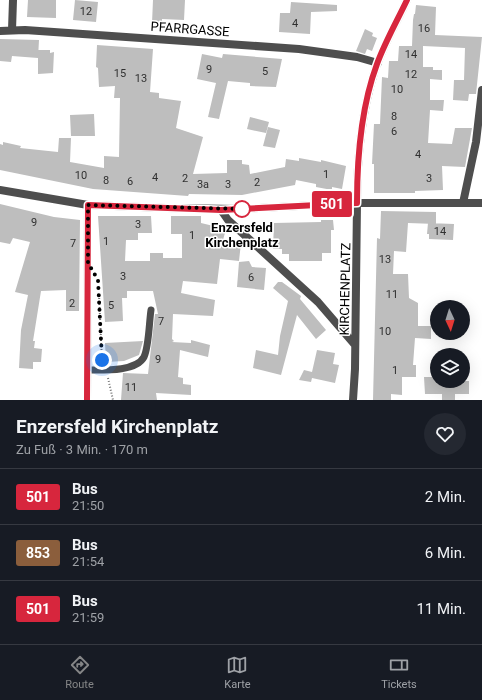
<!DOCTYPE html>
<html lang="de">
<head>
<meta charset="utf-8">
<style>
  :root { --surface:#171b24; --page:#242831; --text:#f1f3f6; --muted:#9ea1a6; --line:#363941; --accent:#858687 }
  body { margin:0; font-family:Roboto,sans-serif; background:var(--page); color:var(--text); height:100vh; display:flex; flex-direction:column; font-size:15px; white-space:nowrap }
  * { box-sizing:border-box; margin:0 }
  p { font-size:13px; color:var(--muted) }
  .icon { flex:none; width:22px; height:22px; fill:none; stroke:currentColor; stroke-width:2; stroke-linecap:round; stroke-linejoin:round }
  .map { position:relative; height:400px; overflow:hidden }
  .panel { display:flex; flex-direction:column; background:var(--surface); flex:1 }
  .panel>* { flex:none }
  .badge { padding:0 8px; border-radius:3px; font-size:14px; line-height:26px }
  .needle { width:26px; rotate:176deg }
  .controls { position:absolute; left:430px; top:300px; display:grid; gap:8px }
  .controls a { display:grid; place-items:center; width:40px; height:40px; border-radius:50%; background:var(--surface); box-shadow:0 4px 16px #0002; font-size:20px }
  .you { position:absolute; width:20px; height:20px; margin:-10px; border:3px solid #fff; border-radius:50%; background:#1a73e8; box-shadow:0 0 0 6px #1a73e833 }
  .map>.badge { position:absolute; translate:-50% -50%; box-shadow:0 0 0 2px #fff }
  .round { display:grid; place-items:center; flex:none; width:42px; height:42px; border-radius:21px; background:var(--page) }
  .overview { display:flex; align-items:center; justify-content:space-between; height:68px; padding:0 16px }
  h1 { font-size:19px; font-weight:700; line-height:30px }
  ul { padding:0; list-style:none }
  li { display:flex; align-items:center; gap:12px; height:56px; padding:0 16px; border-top:1px solid var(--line) }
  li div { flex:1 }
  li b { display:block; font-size:15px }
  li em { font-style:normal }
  li .badge { min-width:44px; font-weight:700; text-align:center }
  .dock { display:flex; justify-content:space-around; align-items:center; height:56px; border-top:1px solid var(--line); background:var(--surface); font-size:11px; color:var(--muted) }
  .dock a { display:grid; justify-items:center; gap:2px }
  .dock .selected { color:var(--accent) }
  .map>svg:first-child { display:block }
</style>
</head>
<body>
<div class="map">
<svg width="482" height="400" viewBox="0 0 482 400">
  <rect width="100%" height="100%" fill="#fff"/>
  <!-- building -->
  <path fill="#bebebe" d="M28,0H56V18L27,17Z
    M75,0L98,2L96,22L73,20Z
    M153,0H185L184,20L162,19V24L152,23Z
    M291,2L337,5V11L311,12L310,34L279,32L280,13H290Z
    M416,5L436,7L435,35L482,37L476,94H469L468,101L453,100L454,80H464L465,48L423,46V67H433V70H442V80L430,79V100H444L443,111L430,110L428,143L452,144L455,128H472L465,167L442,166L443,190L415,191V193H374V164H372L374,124H380L382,77L388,78L389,61H398L399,46H412L413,20L414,14H415Z
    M365,29L373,33L372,36L377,38L372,51L367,49L365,54L356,51Z
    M0,39L39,40L38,58L12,56L11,62L0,61Z
    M97,45L153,49L150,92L159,93V98L181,101L176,128L203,137L193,174L227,173V160H242V164L249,165L250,174L285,167L286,159L299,161V158L321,162V160L346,166L342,189L332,187V190L316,187V184L296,180L295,185L242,195L189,194L188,196L93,189L0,170V144L3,145V142L21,146L20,148L58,152L59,138H71L70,162L104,168V156L119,157L120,98H114L115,86L99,87L98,68L96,67Z
    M38,50H50V53L54,52L53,73L38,74Z
    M202,54L222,58L223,54L282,59L276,87L250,86V83L228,81L219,119L208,117L216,83L197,79Z
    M94,114L95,136H71L70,115Z
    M250,117L269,122L266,133L247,129Z
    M268,127L280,130L275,148L263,146Z
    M0,204L54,217L80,220L79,311H66V290L41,291L33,341H35L34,348L42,349L41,362H33V369L19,368L21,330L28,295L15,292L30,242L13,238L10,244L0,242Z
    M381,211L436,212V224L408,223L406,252L394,251L393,274H408L409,298L418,303V326H431V339L415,338L413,365H416V377H402V395L391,394V400H373L377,238L380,239Z
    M98,216H151L152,233H138V240H126L125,261H150V253H163V258H182V234H171V216H201V223L226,229L223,240L241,243L239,261L220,259L217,284L183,281L181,293L215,300L213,316L173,314L172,339L174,341L172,342L191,343V340L210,345L208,357L180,350L178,377L183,378V384L191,385V395L156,393L157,400H121L123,373L148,374L155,314H158L153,291H127V298H122L123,321L105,322Z
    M321,220H333L334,230H331V253H322V261H289V254H282V249H273L274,223L321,222Z
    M428,223L454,224L453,240L429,239V234H427Z
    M249,261L252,267L266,268L264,290L237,287L239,262Z
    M278,282H282L301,296L300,299L326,330L316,339L297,315L281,375L253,368L256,350L278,355L280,336L288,301L273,288Z
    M143,341L139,355L124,361L106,362L105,343Z
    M317,350L335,353L333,364L339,365L335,383L312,378L311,382L299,380L304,370L312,372Z
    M424,377H437V381H469V394H455V400H442V394H425Z"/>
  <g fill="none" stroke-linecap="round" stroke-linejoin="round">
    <!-- path -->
    <path stroke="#707070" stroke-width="2" stroke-dasharray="1 2" stroke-linecap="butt" d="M99,295L102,361
      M108,378L113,400"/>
    <!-- service -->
    <path stroke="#4e4e4e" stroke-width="7" d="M87,370C102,370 136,372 144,357C149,346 149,323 151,310"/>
    <!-- minor -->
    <path stroke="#4e4e4e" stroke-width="8" d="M12,30L13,0
      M0,31L25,30L299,49L357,57L378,63
      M463,203L476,142L482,90
      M221,210L228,220L318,302L355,345
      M353,400L355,369L357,203"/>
    <!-- tertiary -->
    <path stroke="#4e4e4e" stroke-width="8" d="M0,190L88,205L166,208L240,209L357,203H482
      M357,203C357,160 361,114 374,73C382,47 396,24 407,0
      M87,400L88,205"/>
  </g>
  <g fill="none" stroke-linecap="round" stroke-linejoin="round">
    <defs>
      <path id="line" d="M87,400L88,205L221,210L357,203C357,157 361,107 377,64C385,42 397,21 407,0"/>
    </defs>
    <!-- line casing -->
    <use href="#line" stroke="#fff" stroke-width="9"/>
    <!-- line -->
    <use href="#line" stroke="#d7263d" stroke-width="6"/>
    <!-- walk -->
    <path stroke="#000" stroke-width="4" stroke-dasharray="0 7.2" d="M102,360L98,280L88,263V205L242,209"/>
  </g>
  <!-- markers -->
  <circle fill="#fff" stroke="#d7263d" stroke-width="2" cx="242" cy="209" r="8"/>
  <g text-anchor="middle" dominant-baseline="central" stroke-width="3" stroke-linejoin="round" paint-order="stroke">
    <!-- number labels -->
    <g font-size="11" fill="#303030">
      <text x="86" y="11">12</text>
      <text x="295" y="23">4</text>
      <text x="424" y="28">16</text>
      <text x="411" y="54">14</text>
      <text x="209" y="69">9</text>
      <text x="265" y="71">5</text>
      <text x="120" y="73">15</text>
      <text x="411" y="74">12</text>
      <text x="141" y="78">13</text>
      <text x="397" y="89">10</text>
      <text x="394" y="116">8</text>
      <text x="394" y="131">6</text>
      <text x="418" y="154">4</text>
      <text x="326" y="174">1</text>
      <text x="81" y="175">10</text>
      <text x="155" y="177">4</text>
      <text x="185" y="178">2</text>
      <text x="429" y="178">3</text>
      <text x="106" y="180">8</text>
      <text x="130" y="181">6</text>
      <text x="257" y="182">2</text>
      <text x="203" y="184">3a</text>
      <text x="228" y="184">3</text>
      <text x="34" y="222">9</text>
      <text x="138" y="224">3</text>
      <text x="440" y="231">14</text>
      <text x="192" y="235">1</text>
      <text x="106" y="241">1</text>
      <text x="73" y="243">7</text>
      <text x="385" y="259">13</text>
      <text x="123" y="276">3</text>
      <text x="251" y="277">6</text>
      <text x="392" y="294">11</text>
      <text x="72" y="303">2</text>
      <text x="111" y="305">5</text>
      <text x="161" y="321">7</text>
      <text x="385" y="331">10</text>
      <text x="158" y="359">9</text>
      <text x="395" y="370">1</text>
      <text x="131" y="387">11</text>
    </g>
    <!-- street labels -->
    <g font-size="13" fill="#000" stroke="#fff">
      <text transform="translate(190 29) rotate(4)">PFARRGASSE</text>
      <text transform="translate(345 289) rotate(-89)">KIRCHENPLATZ</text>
    </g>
    <!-- stop labels -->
    <g font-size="13" font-weight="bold" fill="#000" stroke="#fff">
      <text x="242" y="227">Enzersfeld<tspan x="242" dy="15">Kirchenplatz</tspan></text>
    </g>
  </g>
</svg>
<div class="controls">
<a><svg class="needle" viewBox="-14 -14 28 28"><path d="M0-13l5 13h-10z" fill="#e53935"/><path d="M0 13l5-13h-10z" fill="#9ea1a6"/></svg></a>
<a><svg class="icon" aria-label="layers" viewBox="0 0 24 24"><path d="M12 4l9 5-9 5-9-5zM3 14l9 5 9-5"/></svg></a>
</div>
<div class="you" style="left:102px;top:360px"></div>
<b class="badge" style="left:332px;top:204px;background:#d7263d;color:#fff">501</b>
</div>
<section class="panel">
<div class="overview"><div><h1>Enzersfeld Kirchenplatz</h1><p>Zu Fuß · 3 Min. · 170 m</p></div><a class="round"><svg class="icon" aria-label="heart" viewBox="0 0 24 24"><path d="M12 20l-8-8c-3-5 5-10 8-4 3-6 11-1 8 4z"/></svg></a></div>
<ul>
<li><span class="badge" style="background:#d7263d;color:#fff">501</span><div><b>Bus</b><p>21:50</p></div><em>2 Min.</em></li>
<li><span class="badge" style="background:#8b5e3c;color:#fff">853</span><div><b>Bus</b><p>21:54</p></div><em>6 Min.</em></li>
<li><span class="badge" style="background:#d7263d;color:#fff">501</span><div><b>Bus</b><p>21:59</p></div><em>11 Min.</em></li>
</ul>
</section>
<nav class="dock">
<a class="selected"><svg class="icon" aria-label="directions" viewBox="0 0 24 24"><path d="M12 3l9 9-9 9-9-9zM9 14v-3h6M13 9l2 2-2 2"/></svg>Route</a>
<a><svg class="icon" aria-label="map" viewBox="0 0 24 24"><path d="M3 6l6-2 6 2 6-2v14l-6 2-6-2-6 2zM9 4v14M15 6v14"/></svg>Karte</a>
<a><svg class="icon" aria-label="tickets" viewBox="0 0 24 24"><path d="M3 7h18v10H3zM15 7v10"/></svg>Tickets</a>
</nav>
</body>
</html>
